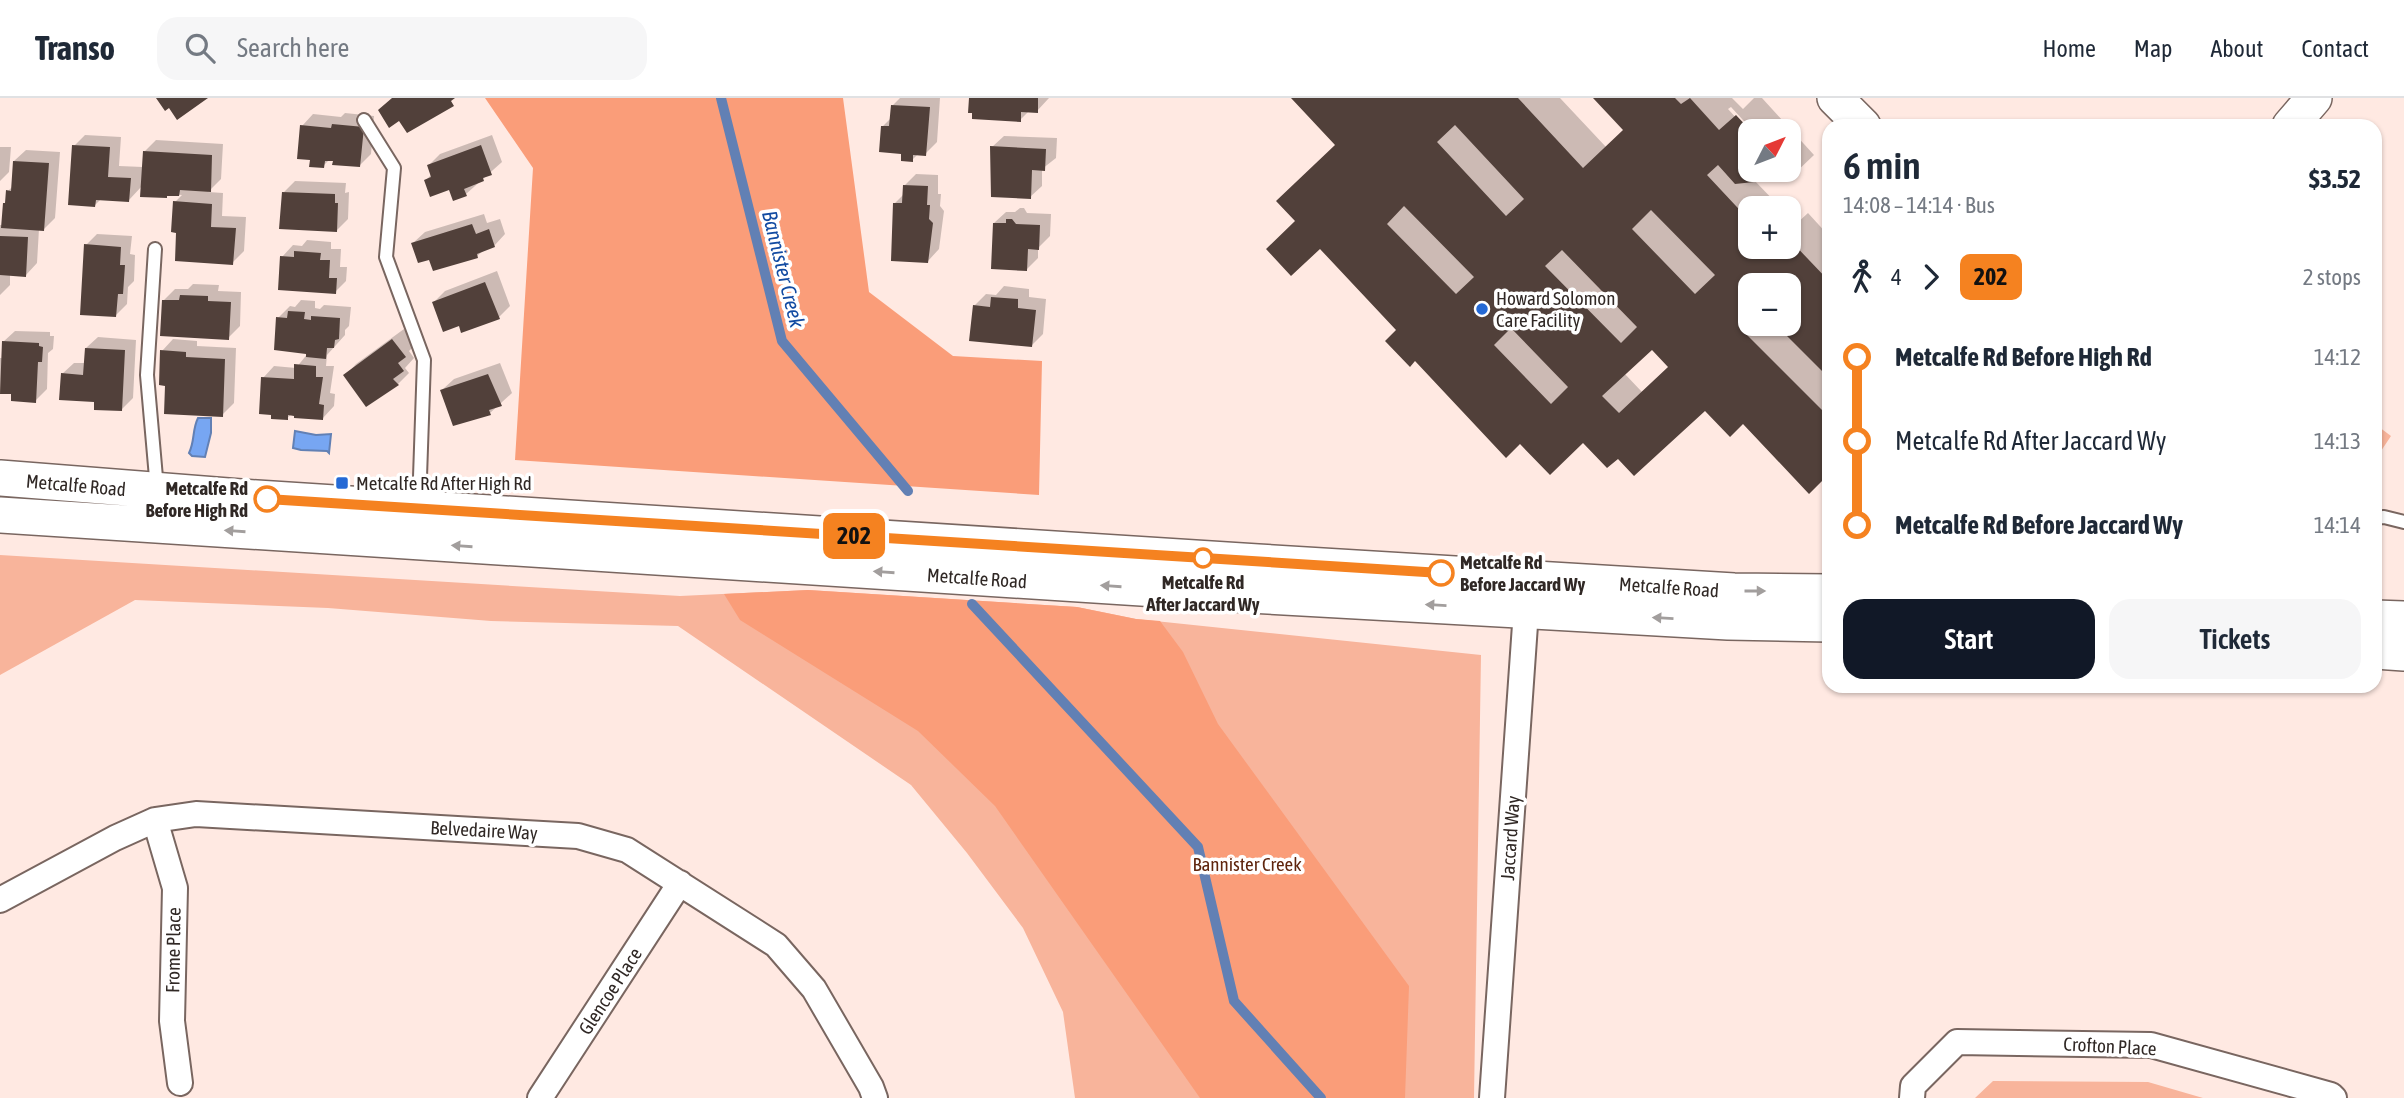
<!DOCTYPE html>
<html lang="en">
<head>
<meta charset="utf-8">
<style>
  :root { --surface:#fff; --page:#f6f6f7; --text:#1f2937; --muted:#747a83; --line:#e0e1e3; --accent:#111827 }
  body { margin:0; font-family:"Asap Condensed",sans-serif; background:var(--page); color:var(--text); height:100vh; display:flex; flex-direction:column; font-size:26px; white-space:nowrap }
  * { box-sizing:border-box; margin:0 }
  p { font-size:23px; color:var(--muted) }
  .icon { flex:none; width:38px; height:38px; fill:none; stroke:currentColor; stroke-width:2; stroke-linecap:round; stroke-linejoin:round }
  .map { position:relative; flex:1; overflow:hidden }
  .details { position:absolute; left:1822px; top:21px; width:560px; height:574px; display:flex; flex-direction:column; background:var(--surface); border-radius:21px; box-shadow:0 2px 5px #0004 }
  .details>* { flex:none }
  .badge { padding:0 14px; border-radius:10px; font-size:24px; line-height:46px }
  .needle { width:46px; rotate:48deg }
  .controls { position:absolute; left:1738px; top:21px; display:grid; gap:14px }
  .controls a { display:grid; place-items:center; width:63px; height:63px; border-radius:14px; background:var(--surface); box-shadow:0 2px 5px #0004; font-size:35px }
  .map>.badge { position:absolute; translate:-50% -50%; box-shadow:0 0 0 4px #fff }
  .legs { display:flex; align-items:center; gap:10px; height:77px; padding:0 21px; font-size:23px }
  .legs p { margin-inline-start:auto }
  .overview { display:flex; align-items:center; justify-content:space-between; height:119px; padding:0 21px }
  h1 { font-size:38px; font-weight:600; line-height:52px }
  .button { display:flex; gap:14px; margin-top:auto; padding:14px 21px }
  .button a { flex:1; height:80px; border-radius:21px; background:var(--accent); color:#fff; font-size:28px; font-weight:600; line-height:80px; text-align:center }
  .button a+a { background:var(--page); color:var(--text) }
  ul { padding:0 21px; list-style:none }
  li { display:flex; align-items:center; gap:24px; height:84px; font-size:26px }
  li i { display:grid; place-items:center; width:10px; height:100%; margin:0 9px; background:currentColor }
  li i::after { content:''; width:18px; height:18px; margin:-9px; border:5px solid; border-radius:50%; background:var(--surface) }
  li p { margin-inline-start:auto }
  li:first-child i { background:linear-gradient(#0000 50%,currentColor 0) }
  li:last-child i { background:linear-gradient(currentColor 50%,#0000 0) }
  header { display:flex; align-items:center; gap:42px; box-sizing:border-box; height:98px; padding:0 35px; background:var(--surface); border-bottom:2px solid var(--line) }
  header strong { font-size:33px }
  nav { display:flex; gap:38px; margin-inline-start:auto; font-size:24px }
  .search { width:490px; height:63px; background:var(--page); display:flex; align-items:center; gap:18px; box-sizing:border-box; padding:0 24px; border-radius:21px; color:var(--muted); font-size:26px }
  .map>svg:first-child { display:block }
</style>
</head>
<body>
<header>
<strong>Transo</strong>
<div class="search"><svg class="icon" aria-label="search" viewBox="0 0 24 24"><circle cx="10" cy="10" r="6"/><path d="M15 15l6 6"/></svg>Search here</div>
<nav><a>Home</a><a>Map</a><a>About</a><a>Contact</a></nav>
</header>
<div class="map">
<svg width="2404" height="1000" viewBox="0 0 2404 1000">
  <rect width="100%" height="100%" fill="#ffe9e2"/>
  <!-- green -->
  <path fill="#f8b49b" d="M2375,326L2391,338L2375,362Z
    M0,457L680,498L808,492L1077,509L1136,521L1481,557L1474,1000H1075L1063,914L1023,830L967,755L911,687L678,528L491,523L328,510L135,502L0,577Z
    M1993,983L2148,984L2203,1000H1975Z"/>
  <!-- forest -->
  <path fill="#fa9d79" d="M485,0H843L869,194L953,258L1042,263L1039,397L515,362L533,70Z
    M808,492L1077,509L1136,521L1160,523L1183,554L1218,626L1409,888L1405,1000H1200L995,708L918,633L740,522L724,496Z"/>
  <!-- water -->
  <path fill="#77a6f2" stroke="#6280b4" stroke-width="2" d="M198,320H211V335L205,359L192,358L189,355C195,343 192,332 198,320Z
    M295,333L316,337L331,336L329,355L327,353L301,352L293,350Z"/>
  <!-- shadow -->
  <path fill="#0003" fill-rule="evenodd" d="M900,0H940L937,44L925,56L919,55L912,62L883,28L892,19L893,7Z
    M971,0H1049L1037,13H1029L1020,22Z
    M1293,0H1560L1606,49L1625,32L1595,0H1732L1743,11L1754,0H1762L1814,57L1792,78L1754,82L1781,110H1750V149H1788V119L1796,126L1808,115L1829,138V386L1743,324L1705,310L1618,358L1583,343H1520L1398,232L1297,122L1337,47ZM1731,9L1753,33H1788V72H1750V35L1728,11ZM1750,187H1788V226H1750ZM1652,249L1670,269L1642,294L1624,275Z
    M345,15L374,18L371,56L359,68L330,61L323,68L302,28L313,16L341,19Z
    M85,37L121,39L119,68L143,69L144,54L156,42L223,46L221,81L208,94L223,95L222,118L246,119L244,153L232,165L178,133L175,104L182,97L169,96L166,99L142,88L129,102L102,100L95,107L74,48Z
    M492,37L502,64L466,96L426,82L432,76L429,67L440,56Z
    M1004,38L1057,40L1056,60L1042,71V88L1030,99L992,49Z
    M0,49H11L9,74L0,83Z
    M26,52L60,54L55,120L43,132L39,131L37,165L26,177L10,176V187L0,197V127H3L8,93L13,88L14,63Z
    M916,76L938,77V96H941L940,108L944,113L939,151L928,163L895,105L904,96L905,87Z
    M295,83L346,85L345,95L349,94L348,121L336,133L284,94Z
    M1020,110H1024L1027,115L1051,116L1050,138L1038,150V160L1026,172L994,125L1006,114H1015Z
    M484,116L487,125L500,121L505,136L494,148L484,152L477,158L430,160L413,145L425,134Z
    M97,136L132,138L130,156L135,157L134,183L128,189L127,206L116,217L86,147Z
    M307,142L331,144V151H341L340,169H347L346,183L335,194L282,159L293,147L302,148Z
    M497,173L510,208L499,219L460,226L434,204L445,193Z
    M193,186L219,187L218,193L241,194L240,228L228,240L164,202L175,191H188Z
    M1004,188L1029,191V199L1046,201L1043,236L1032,247L974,208L986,196L996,197Z
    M301,202L315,203V210L320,211L324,207L351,209L349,228L345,232V237L327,257L326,268H334L330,295L335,296L334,308L323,320L292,316L287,320L263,280L274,268L296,270L309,254L278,220L290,208L295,209Z
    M404,231L416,246L409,253L414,260L405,270L409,275L398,286L345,278L356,266Z
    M15,233L50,234V238H54L53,251L48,255L47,291L35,303L13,295L0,294V260H3V244Z
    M98,239L136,242L133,300L121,312L96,303L62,276L74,265H86V250Z
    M173,241L197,243V248L236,250L234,305L222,317L167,286L162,253Z
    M500,265L512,295L490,315L442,292L454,281Z"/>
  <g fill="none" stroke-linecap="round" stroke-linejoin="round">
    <!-- stream -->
    <path stroke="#6280b4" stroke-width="10" d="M721,0L782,243L908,393
      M972,506L1198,749L1234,903L1321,1000"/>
  </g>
  <!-- building -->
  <path fill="#51403a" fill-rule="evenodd" d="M156,0H208L177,22L169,10L165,13Z
    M392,0H455L451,3L454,8L407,35L399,23L389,30L378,12Z
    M969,0H1038V15L1021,14V24L972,21V15H968Z
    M1291,0H1518L1583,70L1623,32L1593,0H1675L1681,6L1690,0L1719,32L1736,17L1750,32V72H1786L1793,80L1735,86L1718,67L1707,77L1750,123V149H1788V140L1829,183V280L1775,226H1788V187H1750V226H1756L1746,236L1829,319V389L1823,382L1809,396L1743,326L1730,339L1705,313L1634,378L1618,361L1607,370L1583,345L1550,377L1520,346L1506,360L1415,263L1410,269L1385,243L1396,232L1320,151L1291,178L1266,151L1295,123L1276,103L1335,47ZM1455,27L1524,101L1506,118L1437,44ZM1404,108L1474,179L1456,196L1387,126ZM1651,112L1715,177L1695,196L1632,131ZM1562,152L1637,229L1621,245L1545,168ZM1511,230L1568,289L1551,306L1494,247ZM1652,252L1668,269L1619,315L1602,298Z
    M891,7L930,9L926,58L913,57V64L901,63V56L879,54L881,28H889Z
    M332,26L364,29L360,69L332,67L333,63H325L324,70L309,69L310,62L297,61L300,27L331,30Z
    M72,47L110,49L108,79L131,80L129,104L96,102L95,109L68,107Z
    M481,47L492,77L483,80L484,83L464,91L467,98L453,103L449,92L430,99L424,82L431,79L427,67Z
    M990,48L1046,51L1045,73L1032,72L1031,101L991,99Z
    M143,53L212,57L211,94L180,92L179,98H167V100L140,99Z
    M13,63L49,65L44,133L1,130L3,105H5L6,92L11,93Z
    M903,87L928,88L927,107H930L929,121L933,125L928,165L891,163L893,105H902Z
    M282,94L335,96V105H338L337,134L279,131Z
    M173,103L212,106L211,129L236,130L233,167L175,163L176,135L171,134Z
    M1006,121H1012L1016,126L1040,127L1039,152L1028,151L1027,173L991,171L993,125H1006Z
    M472,126L476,136L489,131L495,149L477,156L478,160L433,173L429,162L418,165L411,145Z
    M0,138L28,139L26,179L0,177Z
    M84,146L121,149L120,167H125L123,196H118L116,219L80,217Z
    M294,153L321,155L320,162H330L329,180H337L336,196L278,192L280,158L294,159Z
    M485,184L500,221L461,235L459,228L443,234L432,204Z
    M180,197L208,198V203L231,204L229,242L160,238L162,202H179Z
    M991,199L1018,201V210L1036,212L1032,249L969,243L973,207L990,209Z
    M288,213L305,214L304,221L311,222V218L340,220L339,241L335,242L334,250H327L326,261L306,259V256L274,252L276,219L287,220Z
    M392,241L406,259L398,265L404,273L393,281L399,287L366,309L343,277Z
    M2,243L39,245V248L43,249L42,264H38L36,305L11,303V296H0Z
    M85,250L125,252L122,313L94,312V304L59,302L61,275L83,277Z
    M160,252L186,254V259L225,261L223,319L164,316L165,288L159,287Z
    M294,266L316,268V279H323L319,306L324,307L323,322L294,320V318L288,317V322L271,321V317L259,316L261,279L294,281Z
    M488,276L502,308L489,312L491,317L453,328L440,292Z"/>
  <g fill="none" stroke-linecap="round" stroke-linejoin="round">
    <defs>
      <path id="lane" d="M364,22L394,70L386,159L424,262L419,408
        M155,151L147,277L157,391
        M2375,420L2384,419L2404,424"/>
      <path id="street" d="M155,722L175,790L172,923L180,985
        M0,802L115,740L155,722L196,716L578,738L627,752L776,847L814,891L871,989L875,1000
        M540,1000L680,785
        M1492,1000L1527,498
        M1912,1000L1913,988L1957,944L2151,947L2331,997L2334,1000"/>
      <path id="secondary" d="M1835,0L1863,28
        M2290,28L2314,0
        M0,380L241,399L1258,464L1734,493L1829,494
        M0,417L1250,497L1728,524L1829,526
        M2375,520L2404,521
        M2375,553L2404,555"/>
    </defs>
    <!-- lane casing -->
    <use href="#lane" stroke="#796660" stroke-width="16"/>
    <!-- street casing -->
    <use href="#street" stroke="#796660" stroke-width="28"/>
    <!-- secondary casing -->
    <use href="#secondary" stroke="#796660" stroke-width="38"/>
    <!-- lane -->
    <use href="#lane" stroke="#fff" stroke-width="12"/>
    <!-- street -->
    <use href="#street" stroke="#fff" stroke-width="24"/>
    <!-- secondary -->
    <use href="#secondary" stroke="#fff" stroke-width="35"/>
  </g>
  <!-- one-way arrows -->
  <defs><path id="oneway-solid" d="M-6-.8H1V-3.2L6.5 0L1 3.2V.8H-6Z" transform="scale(1.75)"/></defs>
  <g fill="#a29e9d">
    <use href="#oneway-solid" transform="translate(235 433) rotate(-176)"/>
    <use href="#oneway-solid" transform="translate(462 448) rotate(-176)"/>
    <use href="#oneway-solid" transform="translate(884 474) rotate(-176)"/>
    <use href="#oneway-solid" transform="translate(1111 488) rotate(-176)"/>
    <use href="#oneway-solid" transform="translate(1755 493)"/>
    <use href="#oneway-solid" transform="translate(1436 507) rotate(-177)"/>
    <use href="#oneway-solid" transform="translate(1663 520) rotate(-177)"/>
  </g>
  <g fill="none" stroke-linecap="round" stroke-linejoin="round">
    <defs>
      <path id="line-1" d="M267,401L1441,475"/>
    </defs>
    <!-- line-1 casing -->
    <use href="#line-1" stroke="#fff" stroke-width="16"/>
    <!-- line-1 -->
    <use href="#line-1" stroke="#f58220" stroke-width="10"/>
  </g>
  <!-- markers -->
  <g fill="#2469d5" stroke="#fff" stroke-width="2.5">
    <circle cx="1482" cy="211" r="7"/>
    <rect x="335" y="378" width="14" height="14" rx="3.5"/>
  </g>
  <g fill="#fff" stroke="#f58220" stroke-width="3.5">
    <circle cx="267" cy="401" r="12"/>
    <circle cx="1203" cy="460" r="9"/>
    <circle cx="1441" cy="475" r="12"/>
  </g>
  <g text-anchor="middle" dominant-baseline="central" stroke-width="7" stroke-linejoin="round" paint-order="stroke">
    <!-- poi labels -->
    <g font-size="19" fill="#302825" stroke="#fff" text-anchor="start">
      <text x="1496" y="200">Howard Solomon<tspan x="1496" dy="22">Care Facility</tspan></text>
      <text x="356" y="385">Metcalfe Rd After High Rd</text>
    </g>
    <!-- street labels -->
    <g font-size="19" fill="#302825" stroke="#fff">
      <text transform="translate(76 387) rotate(5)">Metcalfe Road</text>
      <text transform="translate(977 480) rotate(4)">Metcalfe Road</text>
      <text transform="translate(1669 489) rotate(4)">Metcalfe Road</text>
      <text transform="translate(484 732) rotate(3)">Belvedaire Way</text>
      <text transform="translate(1510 740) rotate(-86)">Jaccard Way</text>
      <text transform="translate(173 852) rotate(-89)">Frome Place</text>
      <text transform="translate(610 893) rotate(-57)">Glencoe Place</text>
      <text transform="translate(2110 948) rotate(3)">Crofton Place</text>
    </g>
    <!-- stop labels -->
    <g font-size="19" font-weight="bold" fill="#302825" stroke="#fff" text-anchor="end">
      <text x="248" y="390">Metcalfe Rd<tspan x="248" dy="22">Before High Rd</tspan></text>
      <text x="1460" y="464" text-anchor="start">Metcalfe Rd<tspan x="1460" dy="22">Before Jaccard Wy</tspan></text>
      <text x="1203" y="484" text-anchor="middle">Metcalfe Rd<tspan x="1203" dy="22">After Jaccard Wy</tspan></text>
    </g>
    <!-- park labels -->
    <g font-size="19" fill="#5f250d" stroke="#fff">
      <text x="1247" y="766">Bannister Creek</text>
    </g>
    <!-- water labels -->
    <g font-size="21" font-style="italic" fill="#124ba2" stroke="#fff">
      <text transform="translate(784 171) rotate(76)">Bannister Creek</text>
    </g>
  </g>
</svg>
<div class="controls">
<a><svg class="needle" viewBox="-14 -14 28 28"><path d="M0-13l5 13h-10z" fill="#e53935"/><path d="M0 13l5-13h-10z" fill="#747a83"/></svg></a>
<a>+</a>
<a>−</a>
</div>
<b class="badge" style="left:854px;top:438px;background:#f58220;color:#111">202</b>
<section class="details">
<div class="overview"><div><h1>6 min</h1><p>14:08 – 14:14 · Bus</p></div><b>$3.52</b></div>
<div class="legs"><svg class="icon" aria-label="walk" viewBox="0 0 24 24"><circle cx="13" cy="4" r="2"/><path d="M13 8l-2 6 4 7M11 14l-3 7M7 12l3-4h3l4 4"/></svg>4<svg class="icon" aria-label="forward" viewBox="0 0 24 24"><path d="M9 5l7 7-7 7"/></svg><b class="badge" style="background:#f58220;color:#111">202</b><p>2 stops</p></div>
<ul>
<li><i style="color:#f58220"></i><b>Metcalfe Rd Before High Rd</b><p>14:12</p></li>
<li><i style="color:#f58220"></i><span>Metcalfe Rd After Jaccard Wy</span><p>14:13</p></li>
<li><i style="color:#f58220"></i><b>Metcalfe Rd Before Jaccard Wy</b><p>14:14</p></li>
</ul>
<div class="button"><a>Start</a><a>Tickets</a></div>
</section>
</div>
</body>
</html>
